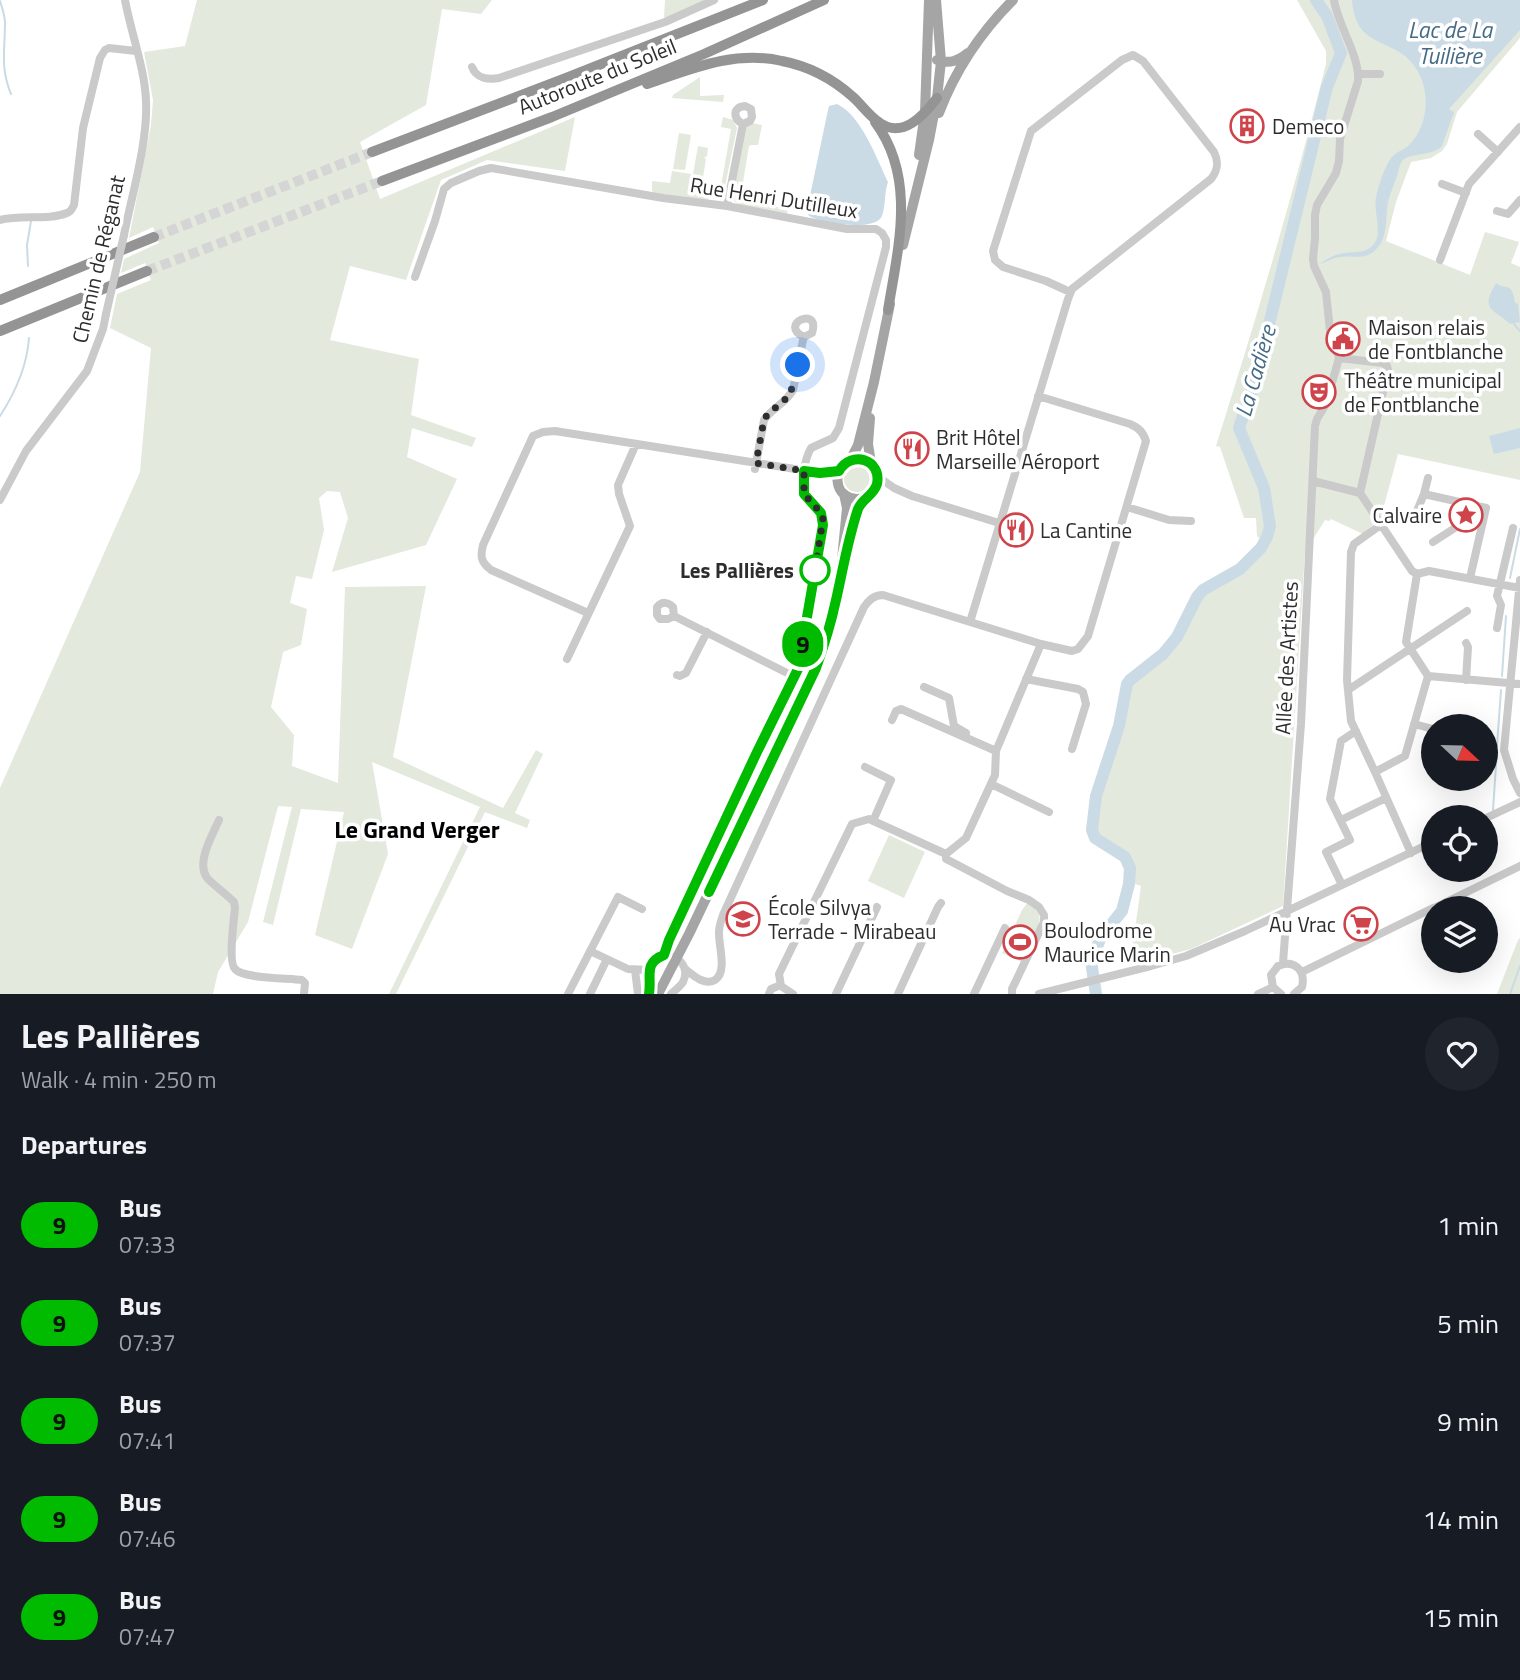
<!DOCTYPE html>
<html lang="en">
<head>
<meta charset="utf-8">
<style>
  :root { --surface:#171b24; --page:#20242c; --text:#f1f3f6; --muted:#9ea1a6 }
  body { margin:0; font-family:"Titillium Web",sans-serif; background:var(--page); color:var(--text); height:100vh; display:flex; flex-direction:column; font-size:26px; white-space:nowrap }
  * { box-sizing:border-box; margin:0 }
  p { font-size:23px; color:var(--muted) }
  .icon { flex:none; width:38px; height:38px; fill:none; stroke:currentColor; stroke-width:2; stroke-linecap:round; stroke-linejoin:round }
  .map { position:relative; height:994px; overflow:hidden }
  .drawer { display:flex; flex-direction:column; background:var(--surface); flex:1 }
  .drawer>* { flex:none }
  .badge { padding:0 14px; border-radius:23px; font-size:24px; line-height:46px }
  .needle { width:46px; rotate:112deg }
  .buttons { position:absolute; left:1421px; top:714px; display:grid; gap:14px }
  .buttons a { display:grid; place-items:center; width:77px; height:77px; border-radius:50%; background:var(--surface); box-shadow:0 7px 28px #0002; font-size:35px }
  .you { position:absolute; width:35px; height:35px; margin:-18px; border:5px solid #fff; border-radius:50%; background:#1a73e8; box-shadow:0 0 0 10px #1a73e833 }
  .map>.badge { position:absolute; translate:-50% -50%; box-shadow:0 0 0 4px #fff }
  h2 { padding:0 21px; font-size:26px; line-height:63px }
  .round { display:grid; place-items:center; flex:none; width:74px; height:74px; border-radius:37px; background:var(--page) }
  .head { display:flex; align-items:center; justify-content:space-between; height:119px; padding:0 21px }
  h1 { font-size:33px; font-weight:700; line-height:52px }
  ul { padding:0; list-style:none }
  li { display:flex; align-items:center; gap:21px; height:98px; padding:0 21px }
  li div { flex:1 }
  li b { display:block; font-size:26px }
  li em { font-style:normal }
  li .badge { min-width:77px; font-weight:700; text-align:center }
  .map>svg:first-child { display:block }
</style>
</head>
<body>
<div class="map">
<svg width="1520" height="994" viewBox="0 0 1520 994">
  <rect width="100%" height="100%" fill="#fff"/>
  <!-- green -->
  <path fill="#e3e9dc" d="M197,0H492L481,14L442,9L426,105L360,142L380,199L575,117L565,171L487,160L441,180L406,280L350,266L330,340L419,359L411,415L476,438L472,447L412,428L407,457L457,479L426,545L332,572L348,518L340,492L327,491L319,498L324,530L312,579L296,576L290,603L307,609L301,645L283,652L271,707L294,735L292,766L338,783L345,587L426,586L393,757L503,808L536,750L543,754L515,813L530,820L527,828L485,812L396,994H389L480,807L372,762L388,854L352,949L315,935L344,812L301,809L273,925L263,922L292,807L278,806L248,922L218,972L213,994H0V788L140,472L151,348L110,328L117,294L151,280L145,263L121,273L124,259L159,243L153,227L129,238L151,125L153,100L144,52L185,46Z
    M665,0H707L667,18L664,17Z
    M1297,0H1520V38L1457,112L1447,144L1442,151L1431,158L1411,162L1396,202L1386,241L1470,275L1485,232L1519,242L1511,263L1520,267V480L1398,454L1381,517L1363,534L1331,519L1329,521L1325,520L1305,552L1283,906L1191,949L1130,965L1141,886L1130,882L1131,868L1126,856L1096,837L1093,830L1098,798L1121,727L1129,685L1163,656L1179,638L1199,597L1205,592L1241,571L1267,545L1257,536L1256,518H1244L1220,447L1216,446C1256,319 1294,192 1326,64V51Z
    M700,77V96L724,95L723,102L672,98L673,95Z
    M723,117L733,120L737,128L724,191L720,192L731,129L721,127Z
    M752,123L762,125L758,145H751L749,146L740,200L788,209L787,214L740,206L734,201L733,193H736L737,189L733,188L744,129L748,124Z
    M679,133L691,135L685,170L673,169Z
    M698,146L708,148L707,156L704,158L706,159L702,183H700L702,185L701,189L693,174Z
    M672,171L691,174L700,191L717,195L725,194L718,199L709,198L708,200L655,193L652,191V181L670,183Z
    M844 479a13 13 0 1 1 26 0a13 13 0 1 1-26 0Z
    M889,835L925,852L904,898L868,881Z
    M1028,902C1032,906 1037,909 1039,915C1043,926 1027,951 1022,962L1002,953L1022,910Z
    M1520,938V994H1497L1518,940Z"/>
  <!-- water -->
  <path fill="#cadbe6" d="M1352,0H1520V30L1449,109L1454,112L1442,146C1431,157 1410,152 1402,161C1399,165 1399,171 1397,176C1394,185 1390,193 1388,202C1385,219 1389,240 1373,252C1362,260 1353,255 1341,257C1335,257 1327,261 1321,264V263C1328,258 1336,254 1345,253C1356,251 1366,254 1374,244C1383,233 1373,211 1376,197C1379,185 1384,167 1392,157C1396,152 1404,150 1409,145C1428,126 1431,93 1417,70C1397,35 1356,53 1352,0Z
    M837,104C861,115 877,159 888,182C884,193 886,205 882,216C876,232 820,224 808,215L807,210L828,110L829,106Z
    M1496,283C1506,291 1512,280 1515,303L1518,304L1520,322L1510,324C1492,308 1480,310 1496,283Z
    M1520,428V448L1494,454L1489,436Z"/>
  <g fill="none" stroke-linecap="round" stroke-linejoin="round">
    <!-- stream -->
    <path stroke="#cadbe6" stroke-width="2" d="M0,1C2,8 5,15 5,23C5,50 0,67 11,94
      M28,266L27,245L31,221
      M1514,324L1520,331
      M0,416C15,393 27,365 29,338
      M1510,578L1520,529
      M1502,676L1506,616
      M1497,746L1501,690
      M1493,810L1497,750
      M1510,994L1520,966"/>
    <!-- river -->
    <path stroke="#cadbe6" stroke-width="12" d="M1096,994L1091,961L1101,937L1122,911L1129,884L1130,868L1125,857L1095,838L1092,830L1096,796L1119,726L1127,684L1130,680L1163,654L1177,637L1197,597L1203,590L1240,569L1261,548L1267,537L1270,526L1264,488L1239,428L1256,378L1327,87L1341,53L1327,16L1316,0"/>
    <!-- highway-tunnel -->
    <path stroke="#d5d5d5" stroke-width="10" stroke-dasharray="10 5" stroke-linecap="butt" d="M154,237L372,152
      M147,271L382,181"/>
    <!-- minor -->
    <path stroke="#cacaca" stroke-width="8" d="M1334,0C1338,26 1360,56 1358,81L1340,139L1339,161L1336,173L1317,205L1315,215V238L1313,259L1314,266L1326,292L1331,341C1333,348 1338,351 1339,358
      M472,67C476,78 488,80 499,78L665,22L714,0
      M1358,74H1380
      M1478,134L1498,152
      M1442,184L1466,193
      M727,206L743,124L750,121L752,117L751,109L745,106C732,107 733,119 743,124
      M1497,211L1508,214L1520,200
      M0,220C21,214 47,221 67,213C72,211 71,210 74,205L83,128L100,58L105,50L109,48L136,51
      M124,235C132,194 148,142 146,101C145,69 131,33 125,0
      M1440,260L1469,184L1520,127
      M415,277L435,221L444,189L451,183L479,171L491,168L663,198L727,206L847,229H876L882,233L886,240V247L839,428L833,438L811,448C805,458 799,487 806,497C815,509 823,508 823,525L798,669L755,755L669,940L665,955
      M1339,358L1383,363L1387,366L1388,370L1360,493
      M755,469L764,420C772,408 786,403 793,390L803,340L804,337L812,333C821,305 777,324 804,337
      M877,476L894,488L912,496L999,523
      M1313,481L1360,493L1412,571L1417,574L1429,571L1520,588
      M1424,494L1428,478
      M0,500L26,451L87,371L103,329L106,314
      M1127,507L1169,520L1191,521
      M1433,542L1486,508
      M1520,580L1504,750L1513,779L1520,793
      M588,613L491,570C481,562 480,557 483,545L533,436L543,432L555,431L820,473L839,470
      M674,616L668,619H660L657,615V607C662,601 668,602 673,607L674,616L795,677
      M970,622L1068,299L1072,289L1211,179C1218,170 1219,162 1214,152L1143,61L1133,55L1122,60L1031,131L993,251L995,260L1003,267L1046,281L1070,292
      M1497,628L1501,605L1497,596L1513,528
      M1466,643L1468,647L1466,680
      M567,659L630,526L619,494L618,485L636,444
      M677,675L680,676L686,673L707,632
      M1428,676L1520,684
      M1026,679L1078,689L1083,692L1086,704L1072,749
      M924,687L949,698L954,726L966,733
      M1348,690L1467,611
      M892,720L896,711L901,709L996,751
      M1414,724L1433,729
      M865,767L891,780L873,821
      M1375,772L1405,756L1428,676L1406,642L1417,574
      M991,784L1049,812
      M1486,818L1520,802
      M219,820C212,836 195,864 208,879C216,887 226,894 234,902L235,908C234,919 228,962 235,969C244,979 288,978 302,980L305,983L304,994
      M1341,820L1386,798
      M1411,853L1375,772L1351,721L1347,680L1351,552L1354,544L1396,514L1414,518L1424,494L1486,508L1470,578
      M946,854V859L952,862L1007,891L1029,900L1039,907L1044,915V922L1012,989V994
      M1342,885L1326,852L1350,840L1330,799L1341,741L1356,731
      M1434,908L1520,866
      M590,951L628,969L649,970
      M1283,963L1301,724L1315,426L1317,419L1326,404L1339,358
      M685,969C693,975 704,986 715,980C728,972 718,944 719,932C719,926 721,921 723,915L864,607C869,600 874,595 883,595L1041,644L1072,651L1078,649L1088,636L1146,441C1143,432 1139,428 1130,424L1038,396
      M635,970L638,994
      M1302,972L1433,908
      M568,994L618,897L642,909
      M590,994L607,959
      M649,994C650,990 651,986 651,983C651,976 648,972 651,966C661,944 694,960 683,982C680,987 675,990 671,994
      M769,994L771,989L781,985
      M793,994L781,986L779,974L852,824L869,819L946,854L966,838L995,775L996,751L1041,644
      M836,994L877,907
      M898,994L938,907L941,903
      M974,994L1005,928
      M1039,994L1151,966L1186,956L1245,931L1433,842
      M1258,994L1273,987
      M1281,994L1273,987L1271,975L1278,966C1294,959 1306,970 1302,987L1294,994"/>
    <!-- major -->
    <path stroke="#a5a5a5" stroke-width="10" d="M937,60C950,64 958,61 968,53
      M939,113C955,71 981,32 1013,0
      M919,155L925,112L929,0
      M903,245L929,140L937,98L941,61L936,0
      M870,418L868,444L871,463
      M851,459L858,445L874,382L890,304
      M848,546C851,534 854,520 859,508C864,494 888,484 873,466C870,462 864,459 859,459C829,457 830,506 864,498
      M658,994L689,934L816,668L836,600L841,570L847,508L844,494"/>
    <!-- highway -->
    <path stroke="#949494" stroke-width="10" d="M647,84C691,69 734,50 782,61C808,66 833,79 853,97C862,105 869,116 880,123C903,139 924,115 937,98
      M875,122C917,178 898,248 888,310
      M372,152L566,78L763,0
      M382,181L552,117L704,54L824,0
      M0,300L154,237
      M0,331L147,271"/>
    <!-- minor-bridge -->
    <path stroke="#cacaca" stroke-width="8" d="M106,314L124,235"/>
  </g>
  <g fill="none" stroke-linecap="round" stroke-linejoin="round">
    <defs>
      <path id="line" d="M649,994C652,976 643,963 664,955L669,940L757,752L798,669L823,525L821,513L804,494V471L820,473L839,471C851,450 882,459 877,484C874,495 862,499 858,509C848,539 843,569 836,600C831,623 824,646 816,668L709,892"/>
    </defs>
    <!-- line casing -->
    <use href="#line" stroke="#fff" stroke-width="16"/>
    <!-- line -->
    <use href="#line" stroke="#0b0" stroke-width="10"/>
    <!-- walk -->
    <path stroke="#2d2d2d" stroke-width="7" stroke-dasharray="0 12.6" d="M798,365L790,395L767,415L764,420L756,463L804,471V494L821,513L823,519L815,570"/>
  </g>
  <!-- icons -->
  <defs>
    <symbol id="building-ring" viewBox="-11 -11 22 22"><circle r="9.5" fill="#fff" stroke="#cf444b" stroke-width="1.5"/><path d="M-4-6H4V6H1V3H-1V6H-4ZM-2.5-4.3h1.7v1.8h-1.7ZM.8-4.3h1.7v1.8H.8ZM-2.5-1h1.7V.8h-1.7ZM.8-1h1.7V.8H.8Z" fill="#cf444b"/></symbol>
    <symbol id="civic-ring" viewBox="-11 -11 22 22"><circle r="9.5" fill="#fff" stroke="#cf444b" stroke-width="1.5"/><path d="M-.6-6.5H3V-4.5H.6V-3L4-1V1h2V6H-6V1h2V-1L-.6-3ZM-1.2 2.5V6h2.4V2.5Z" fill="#cf444b"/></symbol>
    <symbol id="theatre-ring" viewBox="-11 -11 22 22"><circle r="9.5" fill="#fff" stroke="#cf444b" stroke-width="1.5"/><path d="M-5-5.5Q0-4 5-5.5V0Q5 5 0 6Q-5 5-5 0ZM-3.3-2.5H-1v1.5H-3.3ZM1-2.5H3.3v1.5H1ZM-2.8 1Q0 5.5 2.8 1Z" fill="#cf444b"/></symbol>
    <symbol id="restaurant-ring" viewBox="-11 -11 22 22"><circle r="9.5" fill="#fff" stroke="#cf444b" stroke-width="1.5"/><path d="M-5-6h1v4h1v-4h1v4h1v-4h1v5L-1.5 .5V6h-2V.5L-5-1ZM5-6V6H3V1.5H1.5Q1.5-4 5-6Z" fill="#cf444b"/></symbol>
    <symbol id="sight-ring" viewBox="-11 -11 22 22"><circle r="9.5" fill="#fff" stroke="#cf444b" stroke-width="1.5"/><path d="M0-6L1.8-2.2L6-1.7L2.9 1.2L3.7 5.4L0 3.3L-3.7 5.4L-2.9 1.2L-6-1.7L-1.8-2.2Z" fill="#cf444b"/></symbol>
    <symbol id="school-ring" viewBox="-11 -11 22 22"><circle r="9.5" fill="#fff" stroke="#cf444b" stroke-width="1.5"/><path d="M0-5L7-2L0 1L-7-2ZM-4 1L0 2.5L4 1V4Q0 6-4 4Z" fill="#cf444b"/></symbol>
    <symbol id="supermarket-ring" viewBox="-11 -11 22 22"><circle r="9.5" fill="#fff" stroke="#cf444b" stroke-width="1.5"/><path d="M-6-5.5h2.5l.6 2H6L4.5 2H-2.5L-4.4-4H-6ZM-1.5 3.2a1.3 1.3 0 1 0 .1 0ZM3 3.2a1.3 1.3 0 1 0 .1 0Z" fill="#cf444b"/></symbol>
    <symbol id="stadium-ring" viewBox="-11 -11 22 22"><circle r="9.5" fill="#fff" stroke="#cf444b" stroke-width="1.5"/><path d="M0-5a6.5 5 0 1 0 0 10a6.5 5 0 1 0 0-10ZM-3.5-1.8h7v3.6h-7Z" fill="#cf444b"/></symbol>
  </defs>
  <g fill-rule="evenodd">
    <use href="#building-ring" x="1228" y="107" width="38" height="38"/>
    <use href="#civic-ring" x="1324" y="320" width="38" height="38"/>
    <use href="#theatre-ring" x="1300" y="373" width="38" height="38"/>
    <use href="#restaurant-ring" x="893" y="430" width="38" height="38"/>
    <use href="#sight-ring" x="1447" y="496" width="38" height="38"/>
    <use href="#restaurant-ring" x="997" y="511" width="38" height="38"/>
    <use href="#school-ring" x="724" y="900" width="38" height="38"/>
    <use href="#supermarket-ring" x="1342" y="905" width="38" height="38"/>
    <use href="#stadium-ring" x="1001" y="923" width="38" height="38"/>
  </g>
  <!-- markers -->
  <circle fill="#fff" stroke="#0b0" stroke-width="3.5" cx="815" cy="570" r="14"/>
  <g text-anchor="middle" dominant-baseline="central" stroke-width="7" stroke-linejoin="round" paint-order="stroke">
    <!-- street labels -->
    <g font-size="21" fill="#2d2d2d" stroke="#fff">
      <text transform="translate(597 76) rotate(-22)">Autoroute du Soleil</text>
      <text transform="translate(774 197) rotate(9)">Rue Henri Dutilleux</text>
      <text transform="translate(98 259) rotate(-77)">Chemin de Réganat</text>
      <text transform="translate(1286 658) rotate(-87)">Allée des Artistes</text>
    </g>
    <!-- poi labels -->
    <g font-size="21" fill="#2d2d2d" stroke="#fff" text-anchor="start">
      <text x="1272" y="126">Demeco</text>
      <text x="1368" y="327">Maison relais<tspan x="1368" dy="24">de Fontblanche</tspan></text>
      <text x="1344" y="380">Théâtre municipal<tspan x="1344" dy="24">de Fontblanche</tspan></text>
      <text x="936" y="437">Brit Hôtel<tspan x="936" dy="24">Marseille Aéroport</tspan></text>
      <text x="1442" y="515" text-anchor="end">Calvaire</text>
      <text x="1040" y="530">La Cantine</text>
      <text x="768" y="907">École Silvya<tspan x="768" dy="24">Terrade - Mirabeau</tspan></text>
      <text x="1336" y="924" text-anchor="end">Au Vrac</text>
      <text x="1044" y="930">Boulodrome<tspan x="1044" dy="24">Maurice Marin</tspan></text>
    </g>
    <!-- stop labels -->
    <g font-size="21" font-weight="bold" fill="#2d2d2d" stroke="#fff" text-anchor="end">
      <text x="794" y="570">Les Pallières</text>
    </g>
    <!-- water labels -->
    <g font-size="23" font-style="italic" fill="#456b84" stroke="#fff">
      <text x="1450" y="29">Lac de La<tspan x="1450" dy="26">Tuilière</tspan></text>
      <text transform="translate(1255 371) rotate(-74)">La Cadière</text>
    </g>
    <!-- quarter labels -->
    <g font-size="24" font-weight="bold" fill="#000" stroke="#fff">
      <text x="417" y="829">Le Grand Verger</text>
    </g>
  </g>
</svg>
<div class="buttons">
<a><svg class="needle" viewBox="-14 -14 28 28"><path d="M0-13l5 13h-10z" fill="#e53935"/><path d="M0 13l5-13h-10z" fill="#9ea1a6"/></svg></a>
<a><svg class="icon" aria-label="locate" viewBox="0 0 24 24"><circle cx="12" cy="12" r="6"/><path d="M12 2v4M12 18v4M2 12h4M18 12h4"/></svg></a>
<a><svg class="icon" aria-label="layers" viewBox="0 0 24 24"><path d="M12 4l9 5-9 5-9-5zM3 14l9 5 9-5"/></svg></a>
</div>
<div class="you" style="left:798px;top:365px"></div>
<b class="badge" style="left:803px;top:644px;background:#0b0;color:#111">9</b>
</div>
<section class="drawer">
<div class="head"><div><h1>Les Pallières</h1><p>Walk · 4 min · 250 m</p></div><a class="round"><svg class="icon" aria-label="heart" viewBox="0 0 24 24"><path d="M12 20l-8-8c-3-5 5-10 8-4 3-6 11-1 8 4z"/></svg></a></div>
<h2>Departures</h2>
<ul>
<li><span class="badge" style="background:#0b0;color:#111">9</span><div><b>Bus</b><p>07:33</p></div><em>1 min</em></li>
<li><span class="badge" style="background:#0b0;color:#111">9</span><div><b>Bus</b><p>07:37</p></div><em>5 min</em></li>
<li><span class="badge" style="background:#0b0;color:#111">9</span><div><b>Bus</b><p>07:41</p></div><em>9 min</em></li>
<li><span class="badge" style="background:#0b0;color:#111">9</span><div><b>Bus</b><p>07:46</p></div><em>14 min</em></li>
<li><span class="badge" style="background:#0b0;color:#111">9</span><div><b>Bus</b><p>07:47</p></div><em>15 min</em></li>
</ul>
</section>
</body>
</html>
